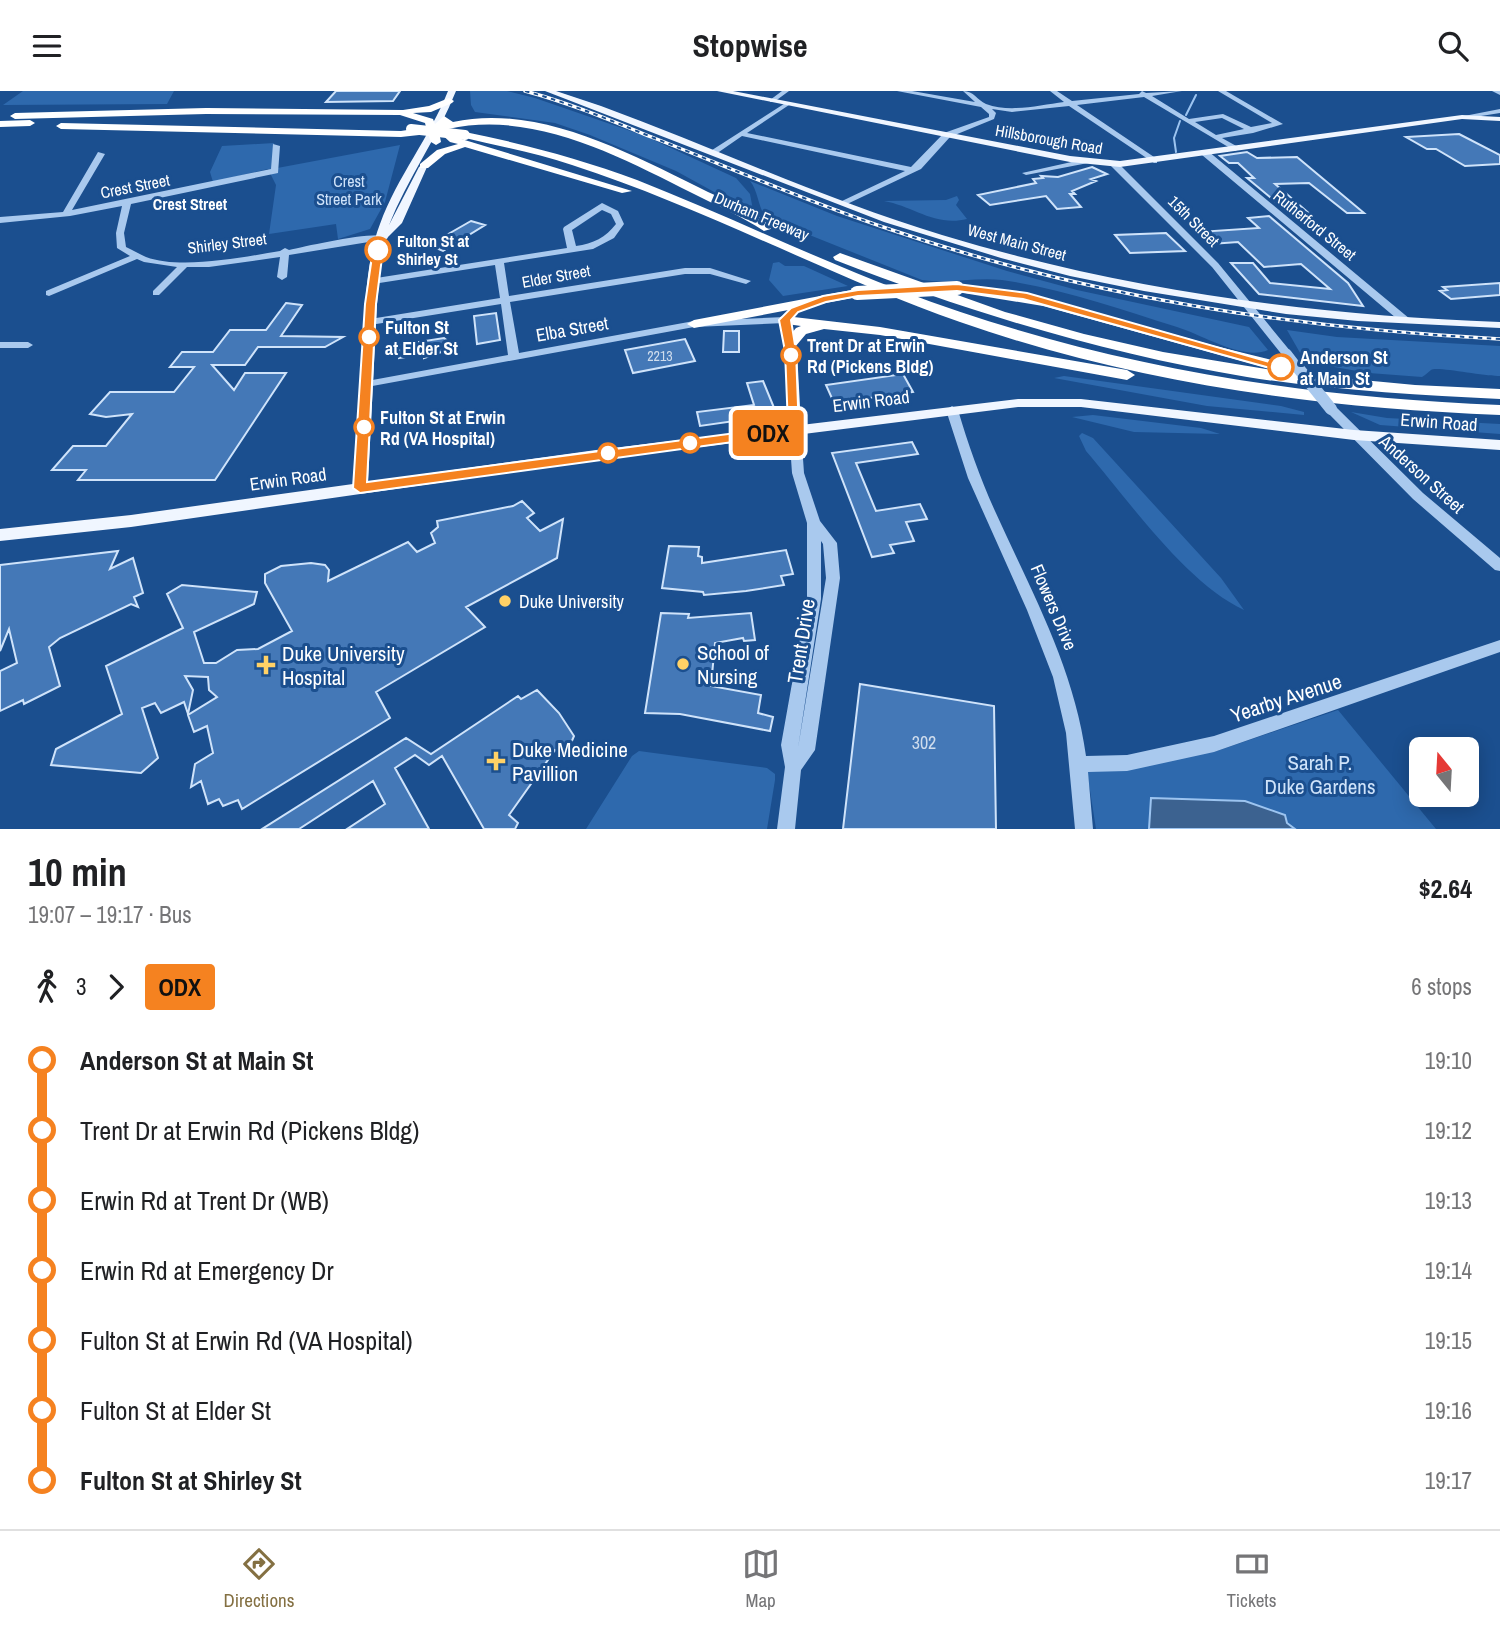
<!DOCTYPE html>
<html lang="en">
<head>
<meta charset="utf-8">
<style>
  :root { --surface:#fff; --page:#f6f6f6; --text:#202124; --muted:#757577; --line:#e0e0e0; --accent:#847042 }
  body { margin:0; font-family:"Archivo Narrow",sans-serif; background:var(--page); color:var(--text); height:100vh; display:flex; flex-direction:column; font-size:26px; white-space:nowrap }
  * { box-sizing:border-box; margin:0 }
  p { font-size:23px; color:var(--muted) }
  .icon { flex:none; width:38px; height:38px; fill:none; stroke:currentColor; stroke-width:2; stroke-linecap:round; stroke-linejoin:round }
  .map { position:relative; height:738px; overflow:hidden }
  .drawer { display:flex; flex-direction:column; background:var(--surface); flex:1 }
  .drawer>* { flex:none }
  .badge { padding:0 14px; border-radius:5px; font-size:24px; line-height:46px }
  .needle { width:46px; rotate:342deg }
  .tools { position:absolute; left:1409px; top:646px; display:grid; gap:14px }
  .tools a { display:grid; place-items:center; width:70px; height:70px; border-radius:10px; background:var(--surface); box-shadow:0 4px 18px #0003; font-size:35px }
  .map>.badge { position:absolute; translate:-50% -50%; box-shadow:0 0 0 4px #fff }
  .legs { display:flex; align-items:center; gap:10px; height:77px; padding:0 28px; font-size:23px }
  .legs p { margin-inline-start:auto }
  .summary { display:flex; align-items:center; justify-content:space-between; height:119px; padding:0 28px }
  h1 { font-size:38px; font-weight:800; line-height:52px }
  ul { padding:0 28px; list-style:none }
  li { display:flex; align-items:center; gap:24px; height:70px; font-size:26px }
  li i { display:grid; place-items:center; width:10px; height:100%; margin:0 9px; background:currentColor }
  li i::after { content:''; width:18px; height:18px; margin:-9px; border:5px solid; border-radius:50%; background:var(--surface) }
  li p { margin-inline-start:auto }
  li:first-child i { background:linear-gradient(#0000 50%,currentColor 0) }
  li:last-child i { background:linear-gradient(currentColor 50%,#0000 0) }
  header { display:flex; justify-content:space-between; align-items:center; height:91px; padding:0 28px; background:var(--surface); font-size:32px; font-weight:800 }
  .tabs { display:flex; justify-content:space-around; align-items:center; height:98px; border-top:2px solid var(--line); background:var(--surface); font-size:19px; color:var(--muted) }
  .tabs a { display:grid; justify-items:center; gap:4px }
  .tabs .current { color:var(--accent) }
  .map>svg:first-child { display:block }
</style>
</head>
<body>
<header><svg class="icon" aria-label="menu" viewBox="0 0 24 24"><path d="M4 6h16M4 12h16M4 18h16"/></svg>Stopwise<svg class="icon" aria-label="search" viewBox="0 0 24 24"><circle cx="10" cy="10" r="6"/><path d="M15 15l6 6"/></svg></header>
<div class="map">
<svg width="1500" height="738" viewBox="0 0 1500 738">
  <rect width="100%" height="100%" fill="#1b4f8f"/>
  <!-- green -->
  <path fill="#2e69ad" d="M23,0H174L167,13L3,14Z
    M470,0H507L535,7L645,45L736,87L750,103L753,119H747L676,80L590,44L555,32L475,21L471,14Z
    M274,52L272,78L400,54L385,111L370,138L338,148L336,133L269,143L276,94L268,78L213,91L210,81L222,55Z
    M750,90L837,125L1007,180L1077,199L1249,236L1268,259C1243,270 1203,244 1177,236C1119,218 1063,198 1002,189C975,186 949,193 922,189L767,127C758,119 759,101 750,90Z
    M957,105L959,109L956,114L967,128C935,136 913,115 884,110L946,109Z
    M779,171L785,175H804L848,195L783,205L769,189L773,172Z
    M1287,239L1337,246L1500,255V285C1485,286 1437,275 1431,279C1428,281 1426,284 1422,286L1369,282L1311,272L1303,267Z
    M1064,285L1281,315L1304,321V324L1207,315L1054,287Z
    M1351,321L1387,327L1500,333V343L1380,334Z
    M1093,324L1201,337L1220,343L1134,341L1072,326Z
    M1082,342L1093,347L1221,487L1244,519C1186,492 1129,410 1086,360L1079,345Z
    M1338,619L1436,738H1096L1087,680L1217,660Z
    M639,660L767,677L775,683V689L767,738H586L632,665Z"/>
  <!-- water -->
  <path fill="#3c6290" stroke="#9cc4f0" stroke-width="2" d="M1151,707L1245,710L1285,724L1287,732L1295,738H1149Z"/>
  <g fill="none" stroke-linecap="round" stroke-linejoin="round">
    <!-- stream -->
    <path stroke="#9cc4f0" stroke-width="2" d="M1186,24L1196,4
      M1176,61L1174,47L1180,30"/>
  </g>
  <!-- building -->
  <path fill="#4478b7" stroke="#cfe3fa" stroke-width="2" d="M336,0H400L393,10L326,11Z
    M1459,43L1500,64V73L1465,75L1436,58H1427L1406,46Z
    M1247,61L1257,67L1297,66L1364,122H1347L1309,92L1275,93L1312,125L1294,126L1247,87H1254L1238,72H1229L1220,65Z
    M1092,76L1107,83L1091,88L1096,90L1072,100L1075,103H1070L1081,116L1057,118L1046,105L990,114L978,104L1036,92L1033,88L1043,87L1041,85L1058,86Z
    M1269,125L1348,192L1363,215L1259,203L1231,172H1253L1270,192L1330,198L1301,173L1264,176L1238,151L1211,153L1198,141L1259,137L1248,127Z
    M471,130L485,134L443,160L429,154Z
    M1166,142L1185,160L1130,162L1115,144Z
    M1500,192V204L1451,208L1440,200L1447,199L1443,196Z
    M286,212L302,214L281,245L343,246L325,256H258L245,274H212L234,299L245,282H286L215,389H78L86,379H52L73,355H106L132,323L106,326L90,323L110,301H174L194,276H170L182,261H213L230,239H266Z
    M496,222L500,249L477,253L474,225Z
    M724,240H739V261H723Z
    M444,247L449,251L450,258L424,267V263L399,267V254Z
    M685,248L695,270L633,282L625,259Z
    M903,283L913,301L834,312L826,294Z
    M763,290L777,324L700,335L697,321L754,314L747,292Z
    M912,351L918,363L856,372L876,420L920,413L927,428L906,431L914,450L890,454L894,462L872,466L832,362Z
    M522,410L534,422L527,427L540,440L563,428L557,467L466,516L485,536L376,601L390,627L242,718L238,709L223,715L219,708L208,713L201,690L191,696L195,673L213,662L207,635L194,641L188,624L217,606L209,599L208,586L185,585L193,599L188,623L184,611L161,622L155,612L142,617L158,667L141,682L51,674L56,658L122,623L106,575L183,537L167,503L182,494L257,501L254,513L194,541L204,572H216L237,559L258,558L292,540L265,492V483L281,475L311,472L325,474L329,479L328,490L408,451L417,461L435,452L431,442L438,436L437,430L513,415Z
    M669,455L699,456L698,465L702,466V472L786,459L793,483L781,485L784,494L746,500L704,504L703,501L662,497Z
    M118,460L110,478L133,467L143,502L134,506L138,516L131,513L60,547L49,556L60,595L24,613L23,609L0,620V580L17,572L9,538L0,560V474Z
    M661,522L689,523L688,527L751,522L755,549L744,550L743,547L715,552L711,595L761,604L758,622L773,626L770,640L680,623L645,622Z
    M860,593L994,615L996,738H843Z
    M537,599L559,622L574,645L566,664L555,659L509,724L518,732L515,738H484L442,665L429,674L415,664L395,677L429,738H347L385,713L373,690L299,738H262L406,647L431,663L518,605L521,608Z"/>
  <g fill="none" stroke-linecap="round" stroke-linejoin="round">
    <!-- minor -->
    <path fill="#a9c9ee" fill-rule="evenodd" d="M782,0H789L774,11H770V9Z
      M897,0H912L975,11L963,0C974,0 977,9 986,13C1010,22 1040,14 1064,11L1050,0H1057L1072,10L1139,3L1142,0L1146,2L1182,0L1152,5L1189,28L1223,23L1251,36L1272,32L1218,0H1226L1283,33L1253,42L1222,47L1238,56L1239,58L1235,60L1144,6L1077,14L1157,68V72H1154L1069,15L1012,21L992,18L996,22L994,28L950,46L921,78L845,114L841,112L842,110L905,80L742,45L716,63L709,61L787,11L790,13L789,14L747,42L911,76L944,42L989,26V23L981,16ZM1222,27L1244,38L1216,44L1195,31Z
      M1492,0H1500V4Z
      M1500,18V22L1462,28L1459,26Z
      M273,53L280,55L278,82L131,113L124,142L126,156C133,159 139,163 146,166C181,179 244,166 280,160L285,157L289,159C307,155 376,139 388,146L387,148L289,164L287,186L282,189L277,186L280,166L209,176H187L159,204H153V200L177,176L144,171L137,168L49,205L46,204V200L130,165L117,157L116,142L122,115L70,125L0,132V126L63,121L98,61L105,63L72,119L271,78Z
      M1202,60H1208L1410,228V232H1402L1202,64Z
      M1085,68H1088V72L1026,84L1022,82Z
      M1111,71H1117L1218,172L1291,261L1292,263L1291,265H1283L1212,176L1111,75Z
      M602,112L618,120L624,133L614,147L593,158L504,172L509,205L685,177H710L751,190L746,193L710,183H685L510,211L519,262L694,230L785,226L790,229L785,232L694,236L367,296L363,295L361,293L363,291L367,290L508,264L501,213L370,234L365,231L370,228L500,207L495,174L373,193L368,190L370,188L567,157L563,138L564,136ZM602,119L611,123L616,133C606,146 593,153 576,155L572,139Z
      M0,251H28L33,254L28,257H0Z
      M1331,314L1335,315L1423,402L1500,467V480L1495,479L1413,408L1327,321L1325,318Z
      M952,315L958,319C968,353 980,387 995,420C1031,500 1074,576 1086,665L1127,664L1214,645L1500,549V561L1214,661L1127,680L1088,681L1093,738H1075L1066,642L1053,586L1027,519L968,387L946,319Z
      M795,335L801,339L804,382L820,430L837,452L840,487L815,659L801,679L795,738H777L785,676L781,654L807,508V432L792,382L789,339ZM821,450L823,453L826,487L798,657L821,508Z"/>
    <!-- major -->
    <path fill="#f0f6ff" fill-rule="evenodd" d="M448,0H456C438,46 407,88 389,134L419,76L423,73L427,76L402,132L385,149L382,161L377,213L368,391L596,359L788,336L785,260L779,229L785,226L791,229L797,260L801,334L1018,308H1081L1354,339L1500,349V359L1354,349L1081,316H1018L596,369L131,436L0,450V438L131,424L353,393C356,345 360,297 363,249C366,211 366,169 380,133C397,86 430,46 448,0Z
      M545,0H556L601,15C715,57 826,109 942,144C1124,199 1310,224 1500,231V237L1358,230L1286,223L1144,200L1070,185L1001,167L884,131Z
      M717,0H733L1070,65L1120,70L1462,24L1500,26V30L1462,28L1120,76L1070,71Z"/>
    <!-- highway -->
    <path fill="#fff" fill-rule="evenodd" d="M449,7L454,10L452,12L431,21L413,22L433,28L435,33L444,25L453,31C540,12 632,64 708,101C729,111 758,120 774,137L764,140C741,125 716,114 692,102C619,65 533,19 448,38L458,47L632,100L622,102L465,56L445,63L428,77H420V73L437,59L458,53L450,51L439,41L441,51L436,54L431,51L428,43L401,46L61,38L56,35L61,32L401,40L426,36L425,32L400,24L206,23L15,28L10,25L15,22L206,17L403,19L429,15Z
      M0,30L30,29L35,32L30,35L0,36Z
      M465,41C524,53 581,68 637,89C726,124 812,166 902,200C1094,273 1295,306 1500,314V324C1317,317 1134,292 960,231C829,185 705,117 572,74C536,62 498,55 461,46L460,44Z
      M840,162L1005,221L1084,243L1163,261L1278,280L1043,215L957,201L950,197L957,193L1044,207L1215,255L1300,276L1303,279L1299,283L1415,294L1500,298V308C1415,304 1331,299 1247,286C1105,263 969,221 835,169L833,166Z
      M857,198L862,199V205L694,237L687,233L694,229Z
      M785,225L880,236L1127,279L1135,284L1127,289L880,244L824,238L806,243L795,256L790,257L783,253L796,237L801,235L780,232V226Z"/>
    <defs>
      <path id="rail" d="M525,0C570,12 612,30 654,47C733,78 811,112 892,139C1089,206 1292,237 1500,248"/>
    </defs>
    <!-- rail casing -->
    <use href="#rail" stroke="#fff" stroke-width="3.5"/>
    <!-- rail -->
    <use href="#rail" stroke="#1b4f8f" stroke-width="2" stroke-dasharray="4.5" stroke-linecap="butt"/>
    <!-- minor-bridge-far1 -->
    <path stroke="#a9c9ee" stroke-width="10" d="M1287,263L1300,280"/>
    <!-- minor-bridge -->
    <path stroke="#a9c9ee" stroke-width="12" d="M1299,278L1331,318"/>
    <!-- highway-bridge-far1 -->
    <path stroke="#fff" stroke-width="10" d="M411,38L465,44"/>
    <!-- highway-bridge -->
    <path stroke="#fff" stroke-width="14" d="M857,202L957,197"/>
  </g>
  <!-- line-1 -->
  <path fill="#f58220" stroke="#fff" stroke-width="2" d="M378,156L383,159L376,213L367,391L788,335L785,260L779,229L791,217L823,205L858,199L957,193L1027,202L1287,276L1277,279L1023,208L957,200L858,205L826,211L798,221L791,229L796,260L799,342L360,402L353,397L365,213L373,159Z"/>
  <!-- markers -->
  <g fill="#fff" stroke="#f58220" stroke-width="3.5">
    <circle cx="378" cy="159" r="12"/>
    <circle cx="369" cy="246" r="9"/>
    <circle cx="791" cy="264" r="9"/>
    <circle cx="1281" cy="276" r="12"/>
    <circle cx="364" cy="336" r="9"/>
    <circle cx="690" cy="352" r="9"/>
    <circle cx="608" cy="362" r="9"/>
  </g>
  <g fill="#ffd166" stroke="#1b4f8f" stroke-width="2.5">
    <circle cx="505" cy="510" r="7"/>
    <circle cx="683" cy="573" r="7"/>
    <path d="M262.5 563.5h7v7h7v7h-7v7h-7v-7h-7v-7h7z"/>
    <path d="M492.5 659.5h7v7h7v7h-7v7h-7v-7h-7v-7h7z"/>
  </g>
  <g text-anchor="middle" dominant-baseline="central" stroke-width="6" stroke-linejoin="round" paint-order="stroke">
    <!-- number labels -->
    <g font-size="14" fill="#d0dded">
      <text x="660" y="265">2213</text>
    </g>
    <!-- far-street labels -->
    <g font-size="16" fill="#fff" stroke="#1b4f8f">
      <text transform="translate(1049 48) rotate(10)">Hillsborough Road</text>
      <text transform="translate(135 95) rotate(-11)">Crest Street</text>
      <text transform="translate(762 125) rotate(23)">Durham Freeway</text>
      <text transform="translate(1194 130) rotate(45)">15th Street</text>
      <text transform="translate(1315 134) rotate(39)">Rutherford Street</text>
      <text transform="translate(1017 151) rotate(15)">West Main Street</text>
      <text transform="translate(227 152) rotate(-7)">Shirley Street</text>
      <text transform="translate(556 185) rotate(-10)">Elder Street</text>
    </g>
    <!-- far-park labels -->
    <g font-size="16" fill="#cfe3fa" stroke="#1b4f8f">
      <text x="349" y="90">Crest<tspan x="349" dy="18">Street Park</tspan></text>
    </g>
    <!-- far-neighbourhood labels -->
    <g font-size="16" font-weight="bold" fill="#fff" stroke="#1b4f8f">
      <text x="190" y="113">Crest Street</text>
    </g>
    <!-- far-stop labels -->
    <g font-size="16" font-weight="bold" fill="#fff" stroke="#1b4f8f" text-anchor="start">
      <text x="397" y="150">Fulton St at<tspan x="397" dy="18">Shirley St</tspan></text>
    </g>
    <!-- stop labels -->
    <g font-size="18" font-weight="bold" fill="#fff" stroke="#1b4f8f" text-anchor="start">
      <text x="385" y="236">Fulton St<tspan x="385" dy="21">at Elder St</tspan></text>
      <text x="807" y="254">Trent Dr at Erwin<tspan x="807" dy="21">Rd (Pickens Bldg)</tspan></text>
      <text x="1300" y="266">Anderson St<tspan x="1300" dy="21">at Main St</tspan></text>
      <text x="380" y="326">Fulton St at Erwin<tspan x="380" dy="21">Rd (VA Hospital)</tspan></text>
    </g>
    <!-- street labels -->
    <g font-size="18" fill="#fff" stroke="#1b4f8f">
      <text transform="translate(572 238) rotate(-10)">Elba Street</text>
      <text transform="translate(871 310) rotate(-7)">Erwin Road</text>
      <text transform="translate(1439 331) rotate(4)">Erwin Road</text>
      <text transform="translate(1422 383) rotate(42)">Anderson Street</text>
      <text transform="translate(288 388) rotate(-8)">Erwin Road</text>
      <text transform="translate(1054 516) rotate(67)">Flowers Drive</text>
    </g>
    <!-- poi labels -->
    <g font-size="18" fill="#fff" stroke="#1b4f8f" text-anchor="start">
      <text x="519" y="510">Duke University</text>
    </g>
    <!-- near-number labels -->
    <g font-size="18" fill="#d0dded">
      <text x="924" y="651">302</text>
    </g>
    <!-- near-street labels -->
    <g font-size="21" fill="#fff" stroke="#1b4f8f">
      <text transform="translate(801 550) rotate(-81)">Trent Drive</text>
      <text transform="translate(1286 607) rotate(-18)">Yearby Avenue</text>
    </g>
    <!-- near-poi labels -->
    <g font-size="21" fill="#fff" stroke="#1b4f8f" text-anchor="start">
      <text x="697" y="561">School of<tspan x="697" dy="24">Nursing</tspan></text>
      <text x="282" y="562">Duke University<tspan x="282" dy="24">Hospital</tspan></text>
      <text x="512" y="658">Duke Medicine<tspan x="512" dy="24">Pavillion</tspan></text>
    </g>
    <!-- near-park labels -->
    <g font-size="21" fill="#cfe3fa" stroke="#1b4f8f">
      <text x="1320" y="671">Sarah P.<tspan x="1320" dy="24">Duke Gardens</tspan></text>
    </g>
  </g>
</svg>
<div class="tools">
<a><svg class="needle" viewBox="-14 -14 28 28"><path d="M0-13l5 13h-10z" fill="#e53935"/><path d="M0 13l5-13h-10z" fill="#757577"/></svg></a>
</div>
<b class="badge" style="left:768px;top:342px;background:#f58220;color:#111">ODX</b>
</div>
<section class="drawer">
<div class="summary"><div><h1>10 min</h1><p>19:07 – 19:17 · Bus</p></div><b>$2.64</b></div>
<div class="legs"><svg class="icon" aria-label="walk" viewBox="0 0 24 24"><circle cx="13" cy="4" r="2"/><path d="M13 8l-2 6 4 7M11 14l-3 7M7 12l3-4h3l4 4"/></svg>3<svg class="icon" aria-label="forward" viewBox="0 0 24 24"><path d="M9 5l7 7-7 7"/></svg><b class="badge" style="background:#f58220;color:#111">ODX</b><p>6 stops</p></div>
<ul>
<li><i style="color:#f58220"></i><b>Anderson St at Main St</b><p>19:10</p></li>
<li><i style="color:#f58220"></i><span>Trent Dr at Erwin Rd (Pickens Bldg)</span><p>19:12</p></li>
<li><i style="color:#f58220"></i><span>Erwin Rd at Trent Dr (WB)</span><p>19:13</p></li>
<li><i style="color:#f58220"></i><span>Erwin Rd at Emergency Dr</span><p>19:14</p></li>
<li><i style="color:#f58220"></i><span>Fulton St at Erwin Rd (VA Hospital)</span><p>19:15</p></li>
<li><i style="color:#f58220"></i><span>Fulton St at Elder St</span><p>19:16</p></li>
<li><i style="color:#f58220"></i><b>Fulton St at Shirley St</b><p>19:17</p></li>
</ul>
</section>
<nav class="tabs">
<a class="current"><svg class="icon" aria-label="directions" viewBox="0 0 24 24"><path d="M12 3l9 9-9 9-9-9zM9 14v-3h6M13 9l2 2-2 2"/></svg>Directions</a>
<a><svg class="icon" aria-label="map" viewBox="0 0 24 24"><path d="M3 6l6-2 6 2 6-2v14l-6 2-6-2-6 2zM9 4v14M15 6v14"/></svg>Map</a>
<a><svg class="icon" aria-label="tickets" viewBox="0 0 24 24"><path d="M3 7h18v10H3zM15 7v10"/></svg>Tickets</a>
</nav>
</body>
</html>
